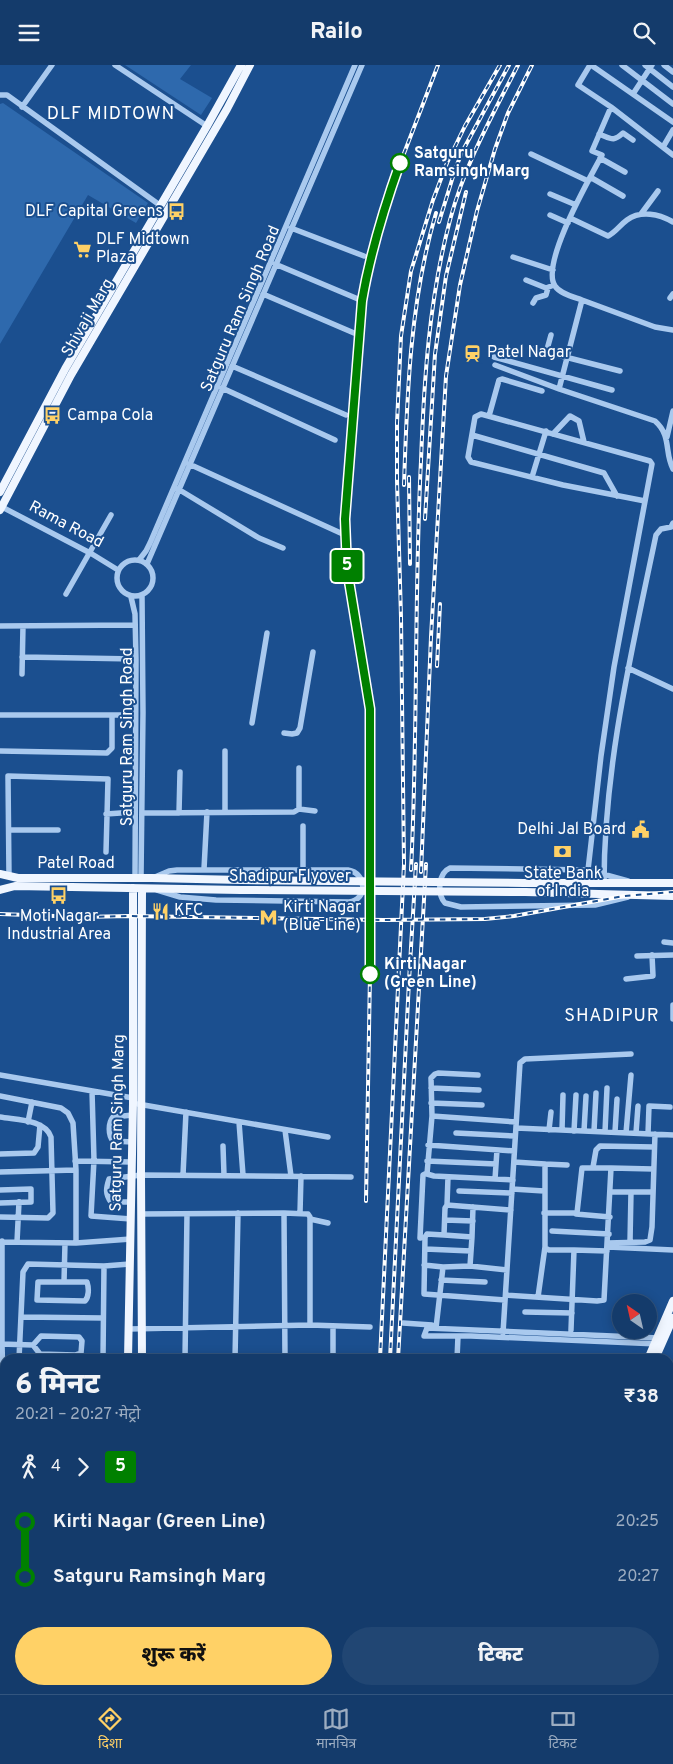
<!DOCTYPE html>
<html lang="hi">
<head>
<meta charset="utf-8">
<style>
  :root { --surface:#143b6b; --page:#214673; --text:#f1f3f6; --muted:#9dadc1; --line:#33557e; --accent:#ffd166 }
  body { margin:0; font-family:Overpass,"Noto Sans Devanagari",sans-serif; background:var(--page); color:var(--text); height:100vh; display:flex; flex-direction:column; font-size:19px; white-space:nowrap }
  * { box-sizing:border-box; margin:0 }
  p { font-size:16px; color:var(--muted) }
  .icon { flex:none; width:28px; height:28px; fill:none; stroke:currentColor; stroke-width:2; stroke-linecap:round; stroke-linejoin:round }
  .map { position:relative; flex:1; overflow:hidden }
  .sheet { position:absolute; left:0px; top:1289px; width:674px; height:341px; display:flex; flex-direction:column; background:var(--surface); border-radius:15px 15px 0 0; box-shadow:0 2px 12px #0003,0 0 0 1px var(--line) }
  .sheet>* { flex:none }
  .badge { padding:0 10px; border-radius:4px; font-size:18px; line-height:32px }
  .needle { width:32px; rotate:326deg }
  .tools { position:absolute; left:612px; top:1229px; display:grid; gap:10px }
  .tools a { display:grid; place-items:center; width:45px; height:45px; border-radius:50%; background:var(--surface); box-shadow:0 2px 12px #0003,0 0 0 1px var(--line); font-size:25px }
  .map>.badge { position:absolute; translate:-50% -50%; box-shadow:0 0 0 2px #fff }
  .legs { display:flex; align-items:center; gap:8px; height:55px; padding:0 15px; font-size:16px }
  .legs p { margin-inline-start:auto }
  .headline { display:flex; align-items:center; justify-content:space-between; height:85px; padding:0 15px }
  h1 { font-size:28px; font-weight:800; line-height:38px }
  .action { display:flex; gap:10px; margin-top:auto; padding:10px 15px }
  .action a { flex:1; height:58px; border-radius:30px; background:var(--accent); color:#111; font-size:20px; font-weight:800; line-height:58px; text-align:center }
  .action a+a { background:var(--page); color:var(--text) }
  ul { padding:0 15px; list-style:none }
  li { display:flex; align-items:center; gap:18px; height:55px; font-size:19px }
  li i { display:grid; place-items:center; width:8px; height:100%; margin:0 6px; background:currentColor }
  li i::after { content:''; width:12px; height:12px; margin:-6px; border:4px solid; border-radius:50%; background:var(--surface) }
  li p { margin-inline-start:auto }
  li:first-child i { background:linear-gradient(#0000 50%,currentColor 0) }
  li:last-child i { background:linear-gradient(currentColor 50%,#0000 0) }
  header { display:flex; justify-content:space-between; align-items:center; height:65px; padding:0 15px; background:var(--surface); font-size:22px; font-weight:800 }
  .menu { display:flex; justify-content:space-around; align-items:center; height:70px; border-top:1px solid var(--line); background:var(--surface); font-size:14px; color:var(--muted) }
  .menu a { display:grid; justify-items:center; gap:2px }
  .menu .active { color:var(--accent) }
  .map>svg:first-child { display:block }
</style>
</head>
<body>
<header><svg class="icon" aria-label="menu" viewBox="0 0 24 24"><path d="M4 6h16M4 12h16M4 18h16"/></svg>Railo<svg class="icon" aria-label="search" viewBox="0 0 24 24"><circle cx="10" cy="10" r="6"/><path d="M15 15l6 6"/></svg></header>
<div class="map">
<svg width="673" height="1629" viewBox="0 0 673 1629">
  <rect width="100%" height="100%" fill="#1b4f8f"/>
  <!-- green -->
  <path fill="#2e69ad" d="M125,0H191L180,14L212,33L201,50Z
    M3,38L148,138L136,158L88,130L0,279V39Z
    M452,1625H620V1629H454Z"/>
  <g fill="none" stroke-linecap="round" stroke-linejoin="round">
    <!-- minor -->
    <path stroke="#a9c9ee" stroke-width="5.5" d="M115,0L207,61
      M590,0L578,20L611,42L592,86L602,90C590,113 540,199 555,221C560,229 574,232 582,235L559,324L655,356C672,371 664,387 673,404
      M591,0L673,57
      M622,0L673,39
      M645,0L673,22
      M664,0L673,7
      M633,29L652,0
      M0,30H7L161,141
      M22,42L52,0
      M611,42L673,90
      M599,69C612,74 613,77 623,68L633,75
      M663,82L673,65
      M531,89L588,116
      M600,93L625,107
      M590,112L623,131
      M550,129L576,140
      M641,149L658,126
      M550,150L568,158
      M570,153L608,171C616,167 620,160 627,155C641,145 659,149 673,157
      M291,163L364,191
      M513,192L553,205
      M275,199L358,234
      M526,215L546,223L554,220
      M263,229L354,268
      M670,233L673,229
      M582,235L655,262L673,265
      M533,238L536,233L546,230L548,223
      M530,283L620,306
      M546,288L551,270
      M494,292L612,325
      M495,300L559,324
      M232,301L346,350
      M222,323L335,375
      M489,351L499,315L502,314L542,326
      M553,369L570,351L579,356L584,377
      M472,370L604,408L617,431
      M667,372L673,346
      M189,399L345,470
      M532,412L546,366
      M178,424L259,473L283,483
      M0,441L92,489L118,505
      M117 513a18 18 0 1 1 36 0a18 18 0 1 1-36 0Z
      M139,495L146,486L150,478L355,0
      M147,499L362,0
      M66,529L111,450
      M131,532L135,549L136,594L135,813
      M0,561L135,560
      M22,592L136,594
      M628,603L673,624
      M22,609L23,561
      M0,650H134
      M252,658L267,568
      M284,668L292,669L297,668L300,663L313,587
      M0,686L107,688L112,683V651
      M299,744L315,746
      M225,747V686
      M142,748L294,747L299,744V703
      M179,748L180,707
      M106,749L135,747
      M303,761V805
      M9,765H58
      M204,804L207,747
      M588,805L601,691L614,602L652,399L650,396L481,349L475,352L468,392L471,397L563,420L645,436
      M9,811L8,711L108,714L106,787
      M155,812L169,806L177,805H348C367,808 368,835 349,837L216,835L180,832L157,825
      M141,813L143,648L142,530
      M628,816L588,805L450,803C438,808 437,829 445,838L461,842L595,840L628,832
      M604,819C604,700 632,585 656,470L661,464L671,462L673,458
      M664,877L673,878
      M637,891L673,890
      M626,914L653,911L652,890
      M673,940V954
      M0,1010L133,1033
      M431,1023L479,1025
      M92,1026L94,1095L91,1151L131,1154
      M0,1031L61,1043L68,1048L73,1058L76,1105V1178
      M431,1038L482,1040
      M138,1039L328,1072
      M432,1051L431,1013L435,1009L438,1008L478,1010
      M0,1052C16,1055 45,1054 51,1072L53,1148L48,1153L0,1152
      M28,1057L32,1037
      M239,1057L243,1110
      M516,1063L673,1070
      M285,1065L291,1111
      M549,1065L551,1047
      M562,1065L563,1030
      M574,1066L576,1030
      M584,1066L586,1031
      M594,1066L596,1028
      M605,1067L607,1023
      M615,1067L617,1034
      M456,1068L515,1071
      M626,1068L631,1010
      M636,1068L638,1041
      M648,1069L649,1041L670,1042
      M132,1077L113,1076C108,1070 108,1058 113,1052L133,1050
      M428,1080L514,1086
      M223,1081L224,1110
      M0,1089L34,1088L38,1082L40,1060
      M75,1096L132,1097
      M427,1096L496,1099
      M514,1097L545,1099V1183L549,1185H574
      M545,1099L567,1100
      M593,1102L596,1085L600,1081L654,1082
      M0,1107L76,1105
      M183,1110L186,1047
      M495,1114L497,1085
      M513,1115L434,1111L427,1109L432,1051L516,1057
      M512,1124L544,1126
      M0,1125L31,1124V1137L0,1138
      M459,1126L512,1128
      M611,1127H652
      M131,1137H111C105,1129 106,1123 109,1114L141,1110L351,1112
      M447,1140L448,1112
      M284,1148L285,1294
      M300,1148L301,1111
      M544,1148H577L582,1103H611
      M576,1149L610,1152
      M310,1154L328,1158
      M445,1155L473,1156
      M552,1166L609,1169
      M444,1170L472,1172L470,1201L507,1205
      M472,1172L473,1142
      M420,1173L423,1110L427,1108
      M0,1177L76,1178L131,1174
      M17,1177L19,1137
      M630,1177L631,1127
      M608,1178L645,1177L650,1175L652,1162L655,1069
      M608,1182L673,1185
      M425,1184L471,1186
      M424,1200L443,1202L436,1263
      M443,1202L470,1201
      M441,1215L485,1217
      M38,1217H87C89,1223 89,1232 85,1236L37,1235Z
      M64,1217L65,1178
      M506,1230L597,1236L604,1235L611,1103L653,1104
      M538,1232L545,1182
      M505,1235L424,1229L425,1172L427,1169L444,1170L445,1143L447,1140L511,1145
      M525,1247L572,1248
      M21,1252L103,1253
      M403,1258L432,1260
      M310,1260L370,1262
      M333,1262V1294
      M129,1264L310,1260V1152L308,1149L284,1148L141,1149
      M571,1265L574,1185L607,1186
      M503,1268L520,998L525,994L631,989
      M0,1279L33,1280L40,1289L75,1290L81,1288L82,1276L79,1272L41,1271L33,1280
      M658,1279L471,1271H424L427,1263L659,1273
      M19,1294L23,1207L28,1199L104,1201L130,1199
      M103,1294L104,1201
      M185,1294L187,1149
      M235,1294L238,1148
      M457,1294L458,1271
      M0,1389H5L2,1279V1176
      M0,1422L5,1427
      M0,1502H3L1,1461
      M0,1522H5
      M0,1557L5,1553
      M0,1584L5,1581
      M18,1625L21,1628L56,1625
      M96,1625L99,1629
      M443,1625L447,1629
      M450,1625L451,1629
      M146,1629V1625
      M184,1629V1625
      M232,1629V1625
      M280,1629V1625
      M332,1629V1625"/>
    <!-- major -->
    <path stroke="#f0f6ff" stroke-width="8" d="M0,427L65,304L207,61L241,0
      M0,445L71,310L227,44L250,0
      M0,809L18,813H152L242,815
      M524,818H673
      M142,824L141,1110L142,1294
      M0,825L15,821L241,825
      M525,827L673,831
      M128,1294L133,1038V823
      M648,1294L673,1236
      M655,1294L673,1253
      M126,1629V1625
      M138,1629V1625
      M627,1629V1625
      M634,1629V1625"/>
    <defs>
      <path id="rail" d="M439,157L455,105L462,87L509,0
        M409,412L410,499
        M404,420C407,329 410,236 436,148
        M425,454L435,289L446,211L466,127
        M437,601L440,539
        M411,805C418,669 414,533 421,396C424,315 429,234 450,155C465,99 492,51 518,0
        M421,807L431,572L446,311L460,220L477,146L495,84L508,48L532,0
        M0,849L82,852L129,851L384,855L485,854L514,851L624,831L673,827
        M366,1136L370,909V644L347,504L345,454L360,250L367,207L393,117L438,0
        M380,1294L404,799L401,552L397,416V358L401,271L411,206L433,135L447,98L465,61L500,0
        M390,1294L409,916L416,799
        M398,1294L426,799
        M407,1625V1629
        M363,1629V1625
        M378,1629L379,1625"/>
    </defs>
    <!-- rail casing -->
    <use href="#rail" stroke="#fff" stroke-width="4"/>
    <!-- rail -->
    <use href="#rail" stroke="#1b4f8f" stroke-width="2" stroke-dasharray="5.5" stroke-linecap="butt"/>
    <!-- major-bridge -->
    <path stroke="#f0f6ff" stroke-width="8" d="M242,815L524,818
      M241,825L525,827"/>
  </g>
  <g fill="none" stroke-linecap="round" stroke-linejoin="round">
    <defs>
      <path id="line-1" d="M370,909V644L347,504L345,454L362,236C370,189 384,143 400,98"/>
    </defs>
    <!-- line-1 casing -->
    <use href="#line-1" stroke="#fff" stroke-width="11"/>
    <!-- line-1 -->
    <use href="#line-1" stroke="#008000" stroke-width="8"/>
  </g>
  <!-- icons -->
  <defs>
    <symbol id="bus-bare" viewBox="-9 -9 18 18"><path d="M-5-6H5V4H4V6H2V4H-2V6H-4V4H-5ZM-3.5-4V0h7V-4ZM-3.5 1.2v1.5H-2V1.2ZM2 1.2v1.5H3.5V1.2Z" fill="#ffd166" stroke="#1b4f8f" stroke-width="2.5" paint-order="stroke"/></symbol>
    <symbol id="supermarket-bare" viewBox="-9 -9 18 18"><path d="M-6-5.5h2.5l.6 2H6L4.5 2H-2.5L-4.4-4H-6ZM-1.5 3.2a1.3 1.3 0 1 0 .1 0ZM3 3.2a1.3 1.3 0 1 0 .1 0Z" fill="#ffd166" stroke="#1b4f8f" stroke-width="2.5" paint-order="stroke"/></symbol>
    <symbol id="station-bare" viewBox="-9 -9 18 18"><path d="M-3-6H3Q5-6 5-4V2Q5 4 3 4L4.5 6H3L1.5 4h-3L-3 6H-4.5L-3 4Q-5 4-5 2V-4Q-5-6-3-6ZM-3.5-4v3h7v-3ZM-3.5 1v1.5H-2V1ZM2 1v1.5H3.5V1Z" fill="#ffd166" stroke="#1b4f8f" stroke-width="2.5" paint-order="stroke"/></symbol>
    <symbol id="civic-bare" viewBox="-9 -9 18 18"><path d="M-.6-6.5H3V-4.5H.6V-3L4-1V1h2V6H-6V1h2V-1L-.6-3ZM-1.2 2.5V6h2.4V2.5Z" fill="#ffd166" stroke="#1b4f8f" stroke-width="2.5" paint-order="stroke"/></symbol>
    <symbol id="bank-bare" viewBox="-9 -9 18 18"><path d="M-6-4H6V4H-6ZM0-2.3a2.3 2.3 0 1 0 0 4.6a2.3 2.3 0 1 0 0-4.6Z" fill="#ffd166" stroke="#1b4f8f" stroke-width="2.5" paint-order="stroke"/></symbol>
    <symbol id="restaurant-bare" viewBox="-9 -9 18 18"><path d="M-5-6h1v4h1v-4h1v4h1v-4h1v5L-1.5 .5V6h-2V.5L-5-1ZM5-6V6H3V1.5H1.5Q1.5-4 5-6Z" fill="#ffd166" stroke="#1b4f8f" stroke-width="2.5" paint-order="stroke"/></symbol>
    <symbol id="metro-bare" viewBox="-9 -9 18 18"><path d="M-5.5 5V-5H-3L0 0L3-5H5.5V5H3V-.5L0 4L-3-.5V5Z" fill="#ffd166" stroke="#1b4f8f" stroke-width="2.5" paint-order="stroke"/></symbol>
  </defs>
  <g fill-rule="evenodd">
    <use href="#bus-bare" x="164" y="134" width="25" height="25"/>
    <use href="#supermarket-bare" x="70" y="172" width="25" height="25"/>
    <use href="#station-bare" x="460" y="276" width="25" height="25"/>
    <use href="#bus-bare" x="40" y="338" width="25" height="25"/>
    <use href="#civic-bare" x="628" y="752" width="25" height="25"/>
    <use href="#bank-bare" x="550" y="774" width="25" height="25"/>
    <use href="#bus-bare" x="46" y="818" width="25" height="25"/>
    <use href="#restaurant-bare" x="148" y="834" width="25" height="25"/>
    <use href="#metro-bare" x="256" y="840" width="25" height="25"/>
  </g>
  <!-- markers -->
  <g fill="#fff" stroke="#008000" stroke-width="2.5">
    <circle cx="400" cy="98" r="9"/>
    <circle cx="370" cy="909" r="9"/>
  </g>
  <g text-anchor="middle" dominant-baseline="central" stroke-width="4" stroke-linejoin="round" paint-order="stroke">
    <!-- stop labels -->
    <g font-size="16" font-weight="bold" fill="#fff" stroke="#1b4f8f" text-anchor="start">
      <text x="414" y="89">Satguru<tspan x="414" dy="18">Ramsingh Marg</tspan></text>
      <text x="384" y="900">Kirti Nagar<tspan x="384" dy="18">(Green Line)</tspan></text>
    </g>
    <!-- poi labels -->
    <g font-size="16" fill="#fff" stroke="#1b4f8f" text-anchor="start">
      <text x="163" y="147" text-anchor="end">DLF Capital Greens</text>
      <text x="96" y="175">DLF Midtown<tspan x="96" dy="18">Plaza</tspan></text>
      <text x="487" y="288">Patel Nagar</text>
      <text x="67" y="351">Campa Cola</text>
      <text x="626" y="765" text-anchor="end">Delhi Jal Board</text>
      <text x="563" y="809" text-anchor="middle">State Bank<tspan x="563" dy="18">of India</tspan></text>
      <text x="283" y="843">Kirti Nagar<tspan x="283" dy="18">(Blue Line)</tspan></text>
      <text x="174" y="846">KFC</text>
      <text x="59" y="852" text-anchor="middle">Moti Nagar<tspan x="59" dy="18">Industrial Area</tspan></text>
    </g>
    <!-- street labels -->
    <g font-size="16" fill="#fff" stroke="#1b4f8f">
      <text transform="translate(241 244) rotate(-67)">Satguru Ram Singh Road</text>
      <text transform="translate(88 253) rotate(-60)">Shivaji Marg</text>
      <text transform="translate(66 460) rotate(28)">Rama Road</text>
      <text transform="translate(128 672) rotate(-90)">Satguru Ram Singh Road</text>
      <text x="76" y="799">Patel Road</text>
      <text x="290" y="812">Shadipur Flyover</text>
      <text transform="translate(118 1058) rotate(-89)">Satguru Ram Singh Marg</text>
    </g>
    <!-- neighbourhood labels -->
    <g font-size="18" letter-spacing="1" fill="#fff" stroke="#1b4f8f">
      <text x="111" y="49">DLF MIDTOWN</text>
      <text x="612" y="951">SHADIPUR</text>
    </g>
  </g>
</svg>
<div class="tools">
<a><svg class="needle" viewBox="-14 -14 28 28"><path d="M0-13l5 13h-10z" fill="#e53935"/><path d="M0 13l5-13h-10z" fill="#9dadc1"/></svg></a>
</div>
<b class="badge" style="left:347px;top:501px;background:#008000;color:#fff">5</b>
<section class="sheet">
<div class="headline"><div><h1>6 मिनट</h1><p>20:21 – 20:27 · मेट्रो</p></div><b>₹38</b></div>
<div class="legs"><svg class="icon" aria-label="walk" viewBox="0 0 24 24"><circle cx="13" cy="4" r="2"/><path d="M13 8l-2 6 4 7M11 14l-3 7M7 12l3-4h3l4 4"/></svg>4<svg class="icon" aria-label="forward" viewBox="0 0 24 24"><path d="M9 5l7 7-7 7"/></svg><b class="badge" style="background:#008000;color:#fff">5</b></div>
<ul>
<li><i style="color:#008000"></i><b>Kirti Nagar (Green Line)</b><p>20:25</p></li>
<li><i style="color:#008000"></i><b>Satguru Ramsingh Marg</b><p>20:27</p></li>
</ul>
<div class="action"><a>शुरू करें</a><a>टिकट</a></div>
</section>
</div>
<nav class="menu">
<a class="active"><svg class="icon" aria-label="directions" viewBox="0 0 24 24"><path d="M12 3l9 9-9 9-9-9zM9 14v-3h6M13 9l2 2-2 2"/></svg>दिशा</a>
<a><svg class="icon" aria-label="map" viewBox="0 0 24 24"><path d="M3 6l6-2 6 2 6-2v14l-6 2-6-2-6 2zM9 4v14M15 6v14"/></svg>मानचित्र</a>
<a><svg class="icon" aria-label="tickets" viewBox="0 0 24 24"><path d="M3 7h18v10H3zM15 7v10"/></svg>टिकट</a>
</nav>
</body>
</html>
